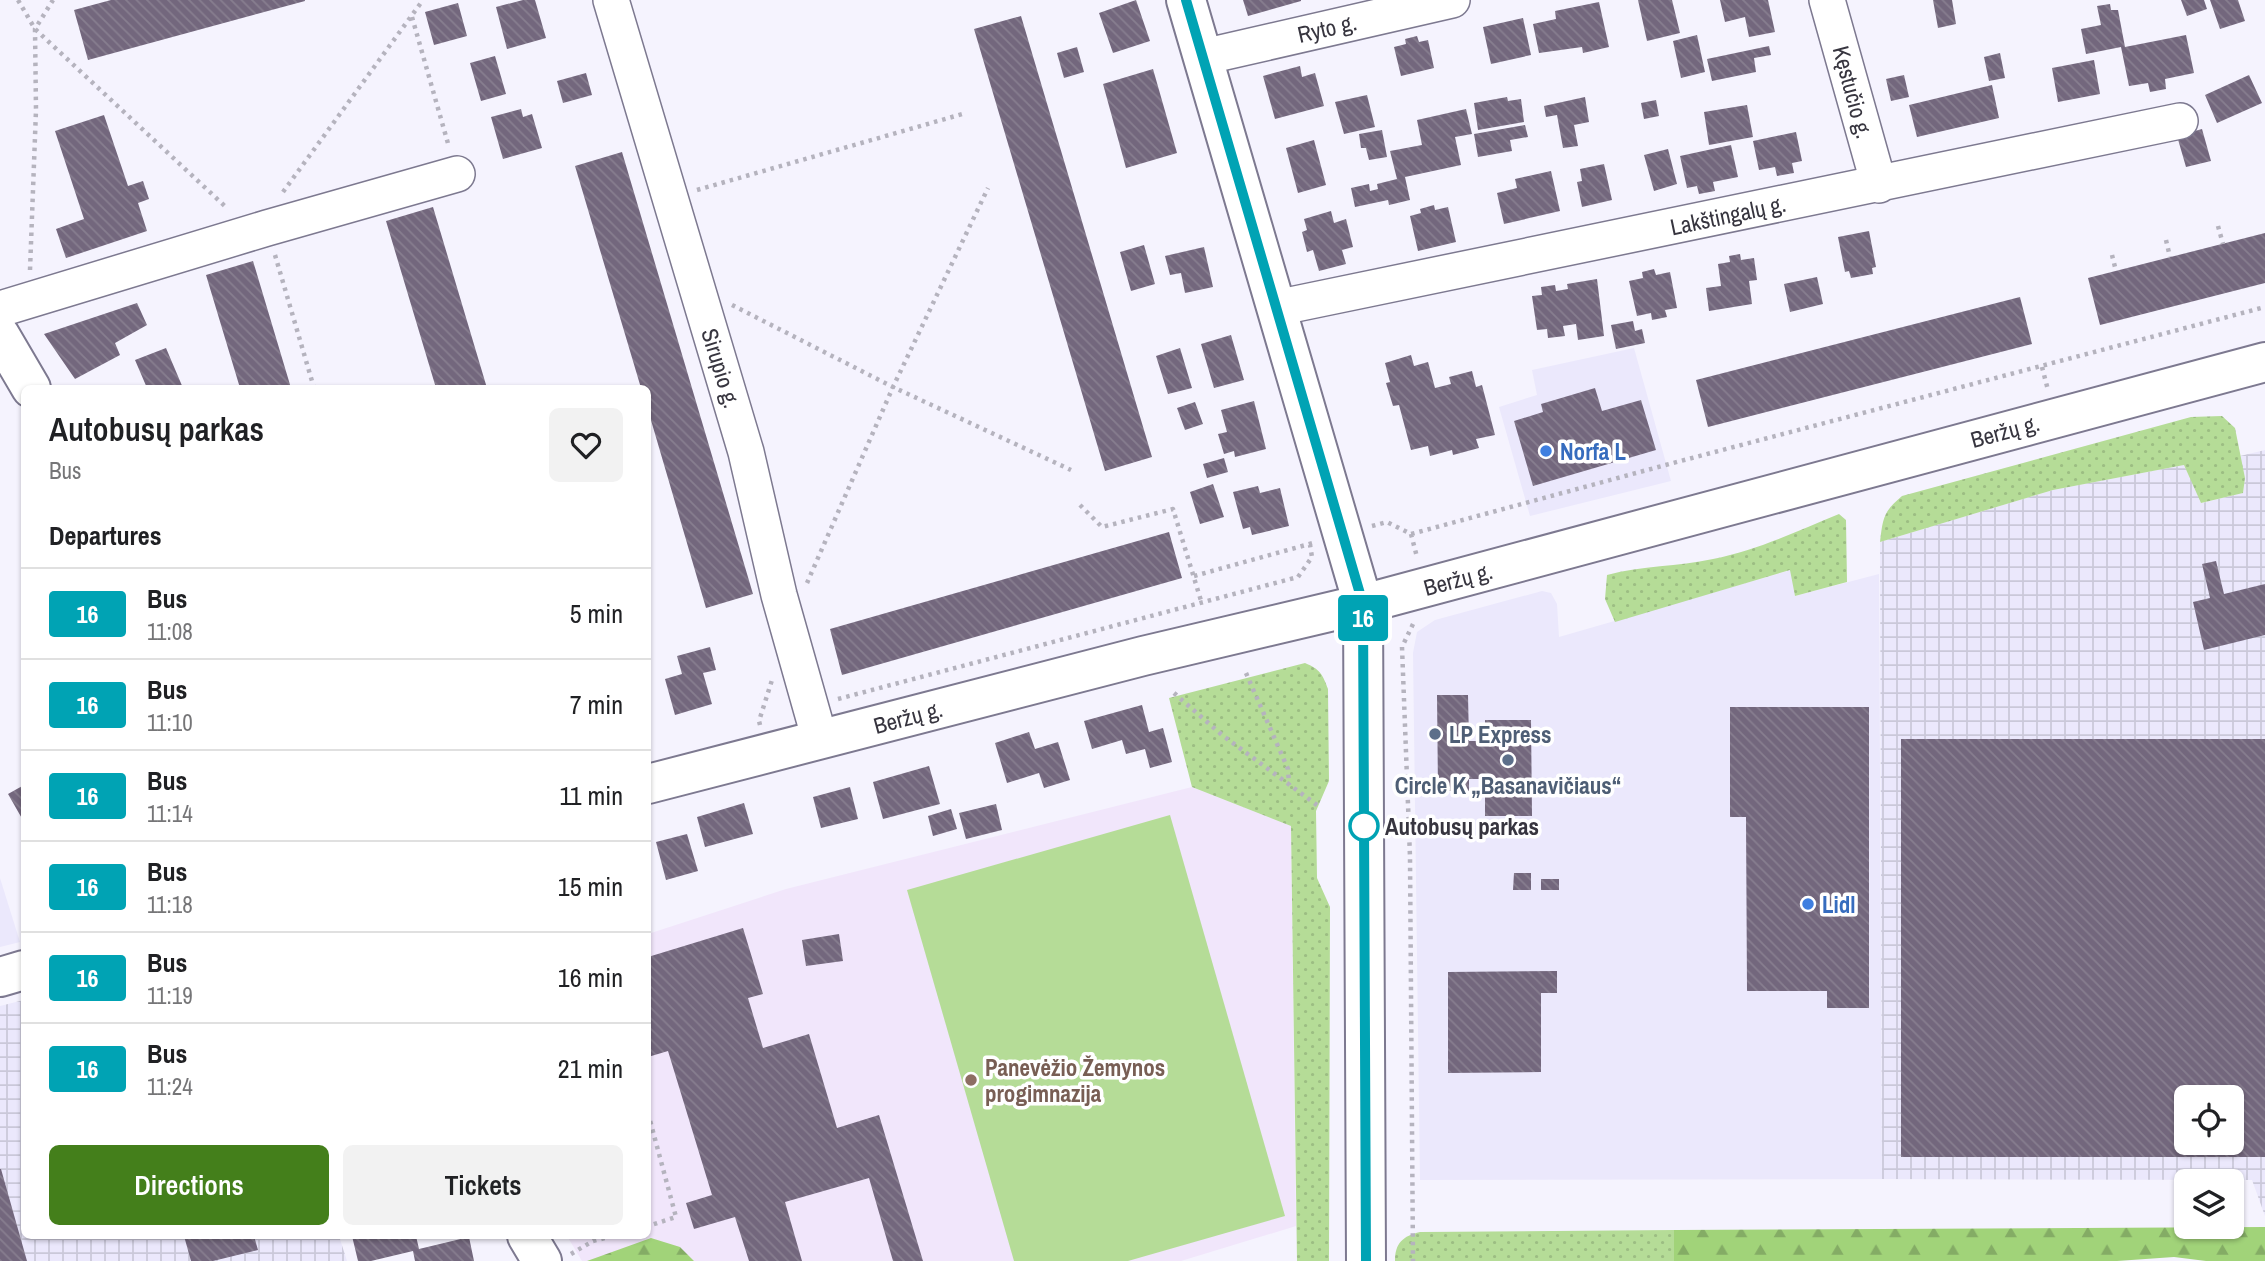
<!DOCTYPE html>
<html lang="en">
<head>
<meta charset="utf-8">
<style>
  :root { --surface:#fff; --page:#f2f2f2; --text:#202124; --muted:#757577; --line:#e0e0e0; --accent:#447f1b }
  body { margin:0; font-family:"Archivo Narrow",sans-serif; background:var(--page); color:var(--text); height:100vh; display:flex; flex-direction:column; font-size:26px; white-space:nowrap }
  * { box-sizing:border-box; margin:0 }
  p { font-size:23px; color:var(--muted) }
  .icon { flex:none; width:38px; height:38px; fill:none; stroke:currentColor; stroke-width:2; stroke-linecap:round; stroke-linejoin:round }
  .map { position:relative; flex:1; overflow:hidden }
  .drawer { position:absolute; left:21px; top:385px; width:630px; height:854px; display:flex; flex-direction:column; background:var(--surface); border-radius:10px; box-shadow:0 2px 5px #0004 }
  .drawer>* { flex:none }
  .badge { padding:0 14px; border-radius:5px; font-size:24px; line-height:46px }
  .fabs { position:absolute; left:2174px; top:1085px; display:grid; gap:14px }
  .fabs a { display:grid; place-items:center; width:70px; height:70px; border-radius:10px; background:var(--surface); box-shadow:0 2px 5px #0004; font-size:35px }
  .map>.badge { position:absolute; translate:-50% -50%; box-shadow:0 0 0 4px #fff }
  h2 { padding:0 28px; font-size:26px; line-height:63px }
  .round { display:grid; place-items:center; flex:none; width:74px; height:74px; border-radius:10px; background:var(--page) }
  .overview { display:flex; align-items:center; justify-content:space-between; height:119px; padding:0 28px }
  h1 { font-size:33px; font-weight:600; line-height:52px }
  .button { display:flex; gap:14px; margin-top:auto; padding:14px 28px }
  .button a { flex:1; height:80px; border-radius:10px; background:var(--accent); color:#fff; font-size:28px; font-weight:600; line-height:80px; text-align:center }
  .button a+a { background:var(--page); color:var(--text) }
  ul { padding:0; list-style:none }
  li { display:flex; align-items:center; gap:21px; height:91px; padding:0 28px; border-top:2px solid var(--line) }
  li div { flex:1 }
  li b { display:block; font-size:26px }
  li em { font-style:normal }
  li .badge { min-width:77px; font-weight:700; text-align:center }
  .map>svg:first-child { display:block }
</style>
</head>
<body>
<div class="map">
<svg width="2265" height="1261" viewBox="0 0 2265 1261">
  <defs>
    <pattern id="industrial-grid" width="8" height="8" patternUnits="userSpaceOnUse" patternTransform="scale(1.75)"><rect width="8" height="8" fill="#ebe8fc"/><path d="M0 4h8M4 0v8" fill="none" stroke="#cac8d9"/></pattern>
    <pattern id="grass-dots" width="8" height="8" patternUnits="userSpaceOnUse" patternTransform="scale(1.75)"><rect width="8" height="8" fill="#b5dc97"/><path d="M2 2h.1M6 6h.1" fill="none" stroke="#9cbd83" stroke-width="1.8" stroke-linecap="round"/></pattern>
    <pattern id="forest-firs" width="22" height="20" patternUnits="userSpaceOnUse" patternTransform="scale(1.75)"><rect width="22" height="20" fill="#a1d379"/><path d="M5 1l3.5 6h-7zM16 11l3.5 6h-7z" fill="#84ac65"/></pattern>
    <pattern id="building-back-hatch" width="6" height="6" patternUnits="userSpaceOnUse" patternTransform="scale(1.75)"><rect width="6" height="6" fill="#73677d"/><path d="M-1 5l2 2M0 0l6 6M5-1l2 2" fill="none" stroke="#877e8f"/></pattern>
  </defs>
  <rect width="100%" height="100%" fill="#f5f3fe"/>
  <!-- built -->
  <path fill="#ebe8fc" d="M1634,348L1671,481L1530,516L1499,407L1537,395L1532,370Z
    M1791,570L1795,596L1879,574L1882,1179L1420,1180L1413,653L1417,632L1435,620L1542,591L1551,593L1557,604L1559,637Z
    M0,878L20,942L0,947Z"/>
  <!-- industrial -->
  <path fill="url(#industrial-grid)" fill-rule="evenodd" d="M2265,450V1216L2252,1180L1882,1179L1880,542L2053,490L2184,465L2202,503L2243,493L2245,478L2240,456ZM2186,1097H2231V1143H2186Z
    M24,1000V1236H339L347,1261H0V1006Z"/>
  <!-- education -->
  <path fill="#f1e6fb" d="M1192,787L1291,826L1296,1226L1181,1261H582L567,1236H648V934L786,889Z"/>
  <!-- grass -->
  <path fill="url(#grass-dots)" d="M2222,416L2235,428L2245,478L2243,493L2201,503L2184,465L2053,490L1880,542C1883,518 1883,512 1902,496L2191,417Z
    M1839,514L1846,520L1847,582L1795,596L1790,570L1615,622L1605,599L1607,575C1643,565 1677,567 1713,559C1757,550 1798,531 1839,514Z
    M1305,663C1320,669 1323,675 1328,689L1329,781L1316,811L1317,878L1330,907L1329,1261H1297L1291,826L1192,787L1169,698Z
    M1674,1230V1261H1395C1395,1243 1403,1236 1420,1232Z"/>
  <!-- forest -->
  <path fill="url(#forest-firs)" d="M2265,1227V1261H2206L2174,1257L2117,1261H1674V1230Z
    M651,1238L680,1247L694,1261H587Z"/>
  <!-- park -->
  <path fill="#b5dc97" d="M1170,815L1285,1216L1128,1261H1014L907,890Z"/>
  <!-- building -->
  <path fill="url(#building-back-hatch)" fill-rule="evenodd" d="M111,0H305V1L88,60L74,10Z
    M523,0H535L546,38L507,49L496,7Z
    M1136,0L1150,41L1113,53L1099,13Z
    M1243,0H1301V1L1248,16Z
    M1638,0H1672L1680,33L1647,41Z
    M1720,0H1768L1775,32L1749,37L1745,17L1725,22Z
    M1933,0H1952L1956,24L1938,28Z
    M2181,0H2204L2207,9L2187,16Z
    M2210,0H2238L2245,21L2220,29Z
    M1599,2L1609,47L1583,53L1582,47L1539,53L1533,24L1556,19L1555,11Z
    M458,3L467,36L434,45L425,12Z
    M2110,4L2111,10H2118L2125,47L2186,35L2194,73L2165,79L2166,89L2150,92L2148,83L2129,86L2121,47L2086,54L2081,29L2101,25L2097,6Z
    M1021,16L1152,457L1105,471L974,29Z
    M1523,18L1531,55L1491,64L1483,27Z
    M1697,35L1705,72L1681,78L1673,41Z
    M1417,36L1419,42L1428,40L1434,68L1401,76L1394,47L1406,44L1405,39Z
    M1769,46L1771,55L1754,58L1756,72L1712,81L1707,59Z
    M1077,47L1084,72L1064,78L1057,53Z
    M2000,53L2005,78L1989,81L1984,57Z
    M495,56L506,94L481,101L470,63Z
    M2094,60L2100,94L2058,102L2052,68Z
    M1300,66L1302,77L1315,73L1324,106L1275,119L1263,76Z
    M1153,69L1177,153L1126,168L1103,84Z
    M586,73L592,95L563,103L557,81Z
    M1904,75L1909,97L1891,101L1886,79Z
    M2249,75L2262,103L2217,123L2205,95Z
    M1992,85L1999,118L1917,137L1909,105Z
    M1367,95L1375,127L1344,134L1335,102Z
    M1507,97L1508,101L1521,99L1524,122L1478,130L1474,103Z
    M1585,97L1589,122L1574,125L1578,146L1563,148L1557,115L1546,117L1544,106Z
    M1656,100L1659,116L1644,119L1641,103Z
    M1747,105L1753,137L1709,145L1704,112Z
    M521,109L523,117L532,114L542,148L503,159L491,117Z
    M1466,109L1472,134L1455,137L1461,165L1405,177L1410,200L1389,205L1388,200L1355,207L1351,188L1369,184L1370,191L1378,189L1377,184L1397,179L1390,151L1422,145L1417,120Z
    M104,115L128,186L143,181L149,199L138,203L147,231L66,258L56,229L84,219L55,131Z
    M1525,125L1528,137L1510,140L1512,151L1478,157L1474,134Z
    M2202,129L2211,161L2186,167L2177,136Z
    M1382,130L1387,157L1369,160L1366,148H1361L1359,134Z
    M1796,132L1802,161L1792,163L1794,173L1777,176L1775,167L1759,170L1753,141Z
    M1314,140L1326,185L1298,193L1286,148Z
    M1731,145L1738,177L1713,182L1715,191L1699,194L1697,186L1687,188L1680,156Z
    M1668,149L1677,184L1654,191L1644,155Z
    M622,152L753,594L706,608L648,410V388H641L575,166Z
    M1604,164L1612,200L1582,207L1577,182L1582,181L1580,169Z
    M1551,171L1560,211L1504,224L1497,193L1517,188L1515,179Z
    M1434,205L1435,210L1448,207L1456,242L1418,251L1410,216L1421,213L1420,209Z
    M433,207L487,388H436L386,221Z
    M1331,211L1334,223L1346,219L1353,247L1342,250L1346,264L1319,271L1313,250L1307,252L1302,232L1307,230L1304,219Z
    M1869,231L1876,267L1872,268L1873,274L1851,278L1849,271L1845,272L1838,237Z
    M2265,233V283L2100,325L2088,278Z
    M1144,245L1155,284L1131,291L1120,252Z
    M1204,247L1213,287L1185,293L1181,273L1170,275L1165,256Z
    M1740,254L1741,260L1754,258L1757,280L1749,281L1752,304L1709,311L1706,288L1721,286L1718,264L1730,262L1729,256Z
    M253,261L291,388H240L206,275Z
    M1654,269L1656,275L1670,272L1677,308L1665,310L1667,317L1652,320L1651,313L1637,316L1629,281L1643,278L1642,272Z
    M1817,277L1823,304L1790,312L1784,284Z
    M1597,279L1604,336L1578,340L1576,324L1563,326L1565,336L1548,338L1547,329L1537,330L1532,296L1542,295L1541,287L1555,285L1556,291L1568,289L1567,284Z
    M2020,297L2032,344L1708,427L1696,380Z
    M137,303L147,325L115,343L120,355L75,379L44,334Z
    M1633,321L1635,331L1642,329L1645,343L1616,349L1611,325Z
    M1231,335L1244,380L1214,388L1201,344Z
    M166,348L183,388H147L135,360Z
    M1180,348L1192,388L1168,394L1156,356Z
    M1411,355L1414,366L1428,362L1435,388L1451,384L1449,377L1472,371L1476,387L1482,385L1495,435L1476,439L1479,448L1453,455L1452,450L1430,456L1428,446L1411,450L1399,405L1393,406L1386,383L1390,382L1385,363Z
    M1595,388L1602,411L1641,400L1656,450L1533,486L1514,421L1543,412L1541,404Z
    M1254,401L1266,449L1235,457L1234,451L1224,454L1218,434L1227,432L1221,410Z
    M1195,402L1203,424L1185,430L1177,408Z
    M1224,458L1228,472L1207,478L1203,464Z
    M1213,484L1224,517L1200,524L1190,492Z
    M1258,486L1260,493L1280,488L1289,526L1252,535L1250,527L1243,529L1233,492Z
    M1169,532L1182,578L842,675L830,629Z
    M2216,561L2224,594L2265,584V635L2204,650L2193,602L2210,598L2202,564Z
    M710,647L716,670L703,673L712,704L675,715L665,679L682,674L677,656Z
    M1437,695H1468L1469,741H1485V720H1531L1532,816H1485V779H1469V791H1438Z
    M1142,705L1149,732L1163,728L1172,762L1150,768L1145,749L1126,754L1122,740L1092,749L1084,721Z
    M1730,707H1869V1008H1827V991H1747L1746,817H1730Z
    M1029,732L1035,749L1058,742L1070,780L1044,788L1039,773L1007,783L995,743Z
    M1901,739H2265V1157H1901ZM2186,1097H2231V1143H2186Z
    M929,766L940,804L883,819L873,782Z
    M24,785V822L8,794Z
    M850,787L858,819L821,828L813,797Z
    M744,803L753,834L705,847L697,817Z
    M996,804L1002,830L966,839L959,813Z
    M951,809L957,829L933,836L928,816Z
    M687,834L698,871L666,880L656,842Z
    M1514,873H1531V890H1513Z
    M1541,879H1559V890H1541Z
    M743,928L763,994L748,998L763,1048L809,1034L837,1128L879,1115L923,1261H893L869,1178L785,1202L802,1261H749L735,1217L694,1229L686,1203L712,1195L668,1051L648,1057V957Z
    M839,934L843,961L806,966L802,940Z
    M1557,971V993H1541V1072L1448,1073V972Z
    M0,1169H1L27,1261H0Z
    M184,1236H254L258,1250L213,1261H191Z
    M352,1236H416L419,1249L469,1237L474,1261H415L413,1251L371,1261H358Z"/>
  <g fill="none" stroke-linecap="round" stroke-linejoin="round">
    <defs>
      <path id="minor" d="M611,0L746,452L779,595L820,740
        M1827,0L1879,185
        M1203,57L1452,0
        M1276,308L2180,121
        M0,309L267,228L457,174"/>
      <path id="major" d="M0,335L31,388
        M648,784L1143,656L1363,604L2265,362
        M0,977L24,970
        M527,1236L542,1261"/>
      <path id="highway" d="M1186,0L1363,604L1366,1261"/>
    </defs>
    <!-- minor casing -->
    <use href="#minor" stroke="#7d7990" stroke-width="38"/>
    <!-- major casing -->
    <use href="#major" stroke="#7d7990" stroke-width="42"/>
    <!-- highway casing -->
    <use href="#highway" stroke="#7d7990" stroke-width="42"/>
    <!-- path -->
    <path stroke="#b5b3be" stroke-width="4.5" stroke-dasharray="3.5 5" stroke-linecap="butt" d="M18,0L35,29L228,209
      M412,17L449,147
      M697,190L966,113
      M283,192L423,0
      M2218,226L2223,244
      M2166,240L2170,257
      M275,255L314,388
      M2112,255L2116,271
      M30,270L36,110L35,29L53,0
      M732,305L893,387L1071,470
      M2042,367L2048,390
      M1080,505L1102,527L1173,509L1202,604
      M1372,526L1387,522L1411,534L1673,463L2265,307
      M1411,534L1417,557
      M1194,576L1313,543
      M807,583L893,387L988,188
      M1413,624L1402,647L1410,857L1413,1261
      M1246,673L1288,769L1289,785
      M1174,693L1222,735L1321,808
      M838,699L1298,577L1312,557L1310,545
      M760,725L759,721L772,680
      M648,1113L676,1217L648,1226
      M571,1254L593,1241L613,1236"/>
    <!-- minor -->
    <use href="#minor" stroke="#fff" stroke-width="35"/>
    <!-- major -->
    <use href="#major" stroke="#fff" stroke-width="38"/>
    <!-- highway -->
    <use href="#highway" stroke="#fff" stroke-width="38"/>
  </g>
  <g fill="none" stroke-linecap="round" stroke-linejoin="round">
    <defs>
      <path id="line" d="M1186,0L1363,604L1366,1261"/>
    </defs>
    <!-- line casing -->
    <use href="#line" stroke="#fff" stroke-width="16"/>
    <!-- line -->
    <use href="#line" stroke="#00a3b4" stroke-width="10"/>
  </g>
  <!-- markers -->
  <g fill="#3f7fe0" stroke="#fff" stroke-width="2.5">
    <circle cx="1546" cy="451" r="7"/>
    <circle cx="1808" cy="904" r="7"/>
  </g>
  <g fill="#5c6f8a" stroke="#fff" stroke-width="2.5">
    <circle cx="1435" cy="734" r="7"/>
    <circle cx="1508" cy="760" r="7"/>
  </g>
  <circle fill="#fff" stroke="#00a3b4" stroke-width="3.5" cx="1364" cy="826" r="14"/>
  <circle fill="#8d6e63" stroke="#fff" stroke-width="2.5" cx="971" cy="1080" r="7"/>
  <g text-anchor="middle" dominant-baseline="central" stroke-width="7" stroke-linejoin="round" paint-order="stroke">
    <!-- street labels -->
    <g font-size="23" fill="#37353f" stroke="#fff">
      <text transform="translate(1327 28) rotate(-13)">Ryto g.</text>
      <text transform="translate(1853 92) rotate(75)">Kęstučio g.</text>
      <text transform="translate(1728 215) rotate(-12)">Lakštingalų g.</text>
      <text transform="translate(721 368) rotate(73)">Sirupio g.</text>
      <text transform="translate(2005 431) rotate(-15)">Beržų g.</text>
      <text transform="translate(1458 579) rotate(-15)">Beržų g.</text>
      <text transform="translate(908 717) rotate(-15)">Beržų g.</text>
    </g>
    <!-- shop labels -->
    <g font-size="23" font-weight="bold" fill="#366cbe" stroke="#fff" text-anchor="start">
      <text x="1560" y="451">Norfa L</text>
      <text x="1822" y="904">Lidl</text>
    </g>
    <!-- service labels -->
    <g font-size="23" font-weight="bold" fill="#4e5e75" stroke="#fff" text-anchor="start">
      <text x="1449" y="734">LP Express</text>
      <text x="1508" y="785" text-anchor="middle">Circle K „Basanavičiaus“</text>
    </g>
    <!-- stop labels -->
    <g font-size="23" font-weight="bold" fill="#37353f" stroke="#fff" text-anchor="start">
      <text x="1385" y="826">Autobusų parkas</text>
    </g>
    <!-- education labels -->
    <g font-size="23" font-weight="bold" fill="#785e54" stroke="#fff" text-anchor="start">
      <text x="985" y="1067">Panevėžio Žemynos<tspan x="985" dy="26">progimnazija</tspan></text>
    </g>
  </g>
</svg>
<div class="fabs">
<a><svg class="icon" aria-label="locate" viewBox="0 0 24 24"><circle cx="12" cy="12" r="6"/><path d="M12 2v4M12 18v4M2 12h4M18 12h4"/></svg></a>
<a><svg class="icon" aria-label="layers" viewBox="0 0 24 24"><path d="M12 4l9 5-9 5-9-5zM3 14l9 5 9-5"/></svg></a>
</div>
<b class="badge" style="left:1363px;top:618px;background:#00a3b4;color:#fff">16</b>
<section class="drawer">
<div class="overview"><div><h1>Autobusų parkas</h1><p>Bus</p></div><a class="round"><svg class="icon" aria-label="heart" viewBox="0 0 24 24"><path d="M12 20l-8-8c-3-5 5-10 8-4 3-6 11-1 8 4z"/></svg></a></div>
<h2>Departures</h2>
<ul>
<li><span class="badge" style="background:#00a3b4;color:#fff">16</span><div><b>Bus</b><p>11:08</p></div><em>5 min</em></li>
<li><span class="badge" style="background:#00a3b4;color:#fff">16</span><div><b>Bus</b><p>11:10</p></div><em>7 min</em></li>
<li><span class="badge" style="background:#00a3b4;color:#fff">16</span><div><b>Bus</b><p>11:14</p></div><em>11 min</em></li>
<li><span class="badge" style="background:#00a3b4;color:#fff">16</span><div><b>Bus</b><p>11:18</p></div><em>15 min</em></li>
<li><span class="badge" style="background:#00a3b4;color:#fff">16</span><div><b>Bus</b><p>11:19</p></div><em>16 min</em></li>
<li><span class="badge" style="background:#00a3b4;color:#fff">16</span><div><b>Bus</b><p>11:24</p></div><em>21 min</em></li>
</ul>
<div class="button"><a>Directions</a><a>Tickets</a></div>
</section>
</div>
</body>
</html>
